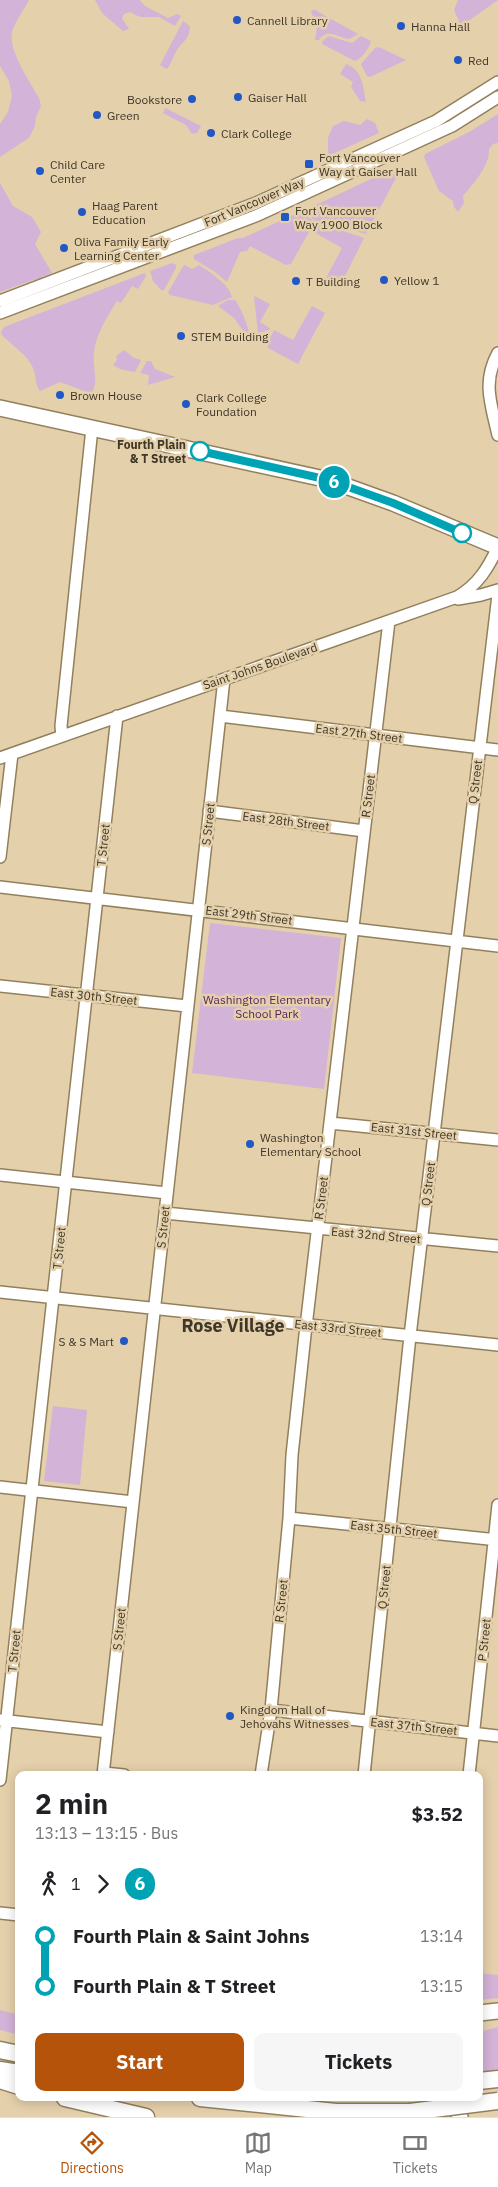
<!DOCTYPE html>
<html lang="en">
<head>
<meta charset="utf-8">
<style>
  :root { --surface:#fff; --page:#f6f6f6; --text:#202124; --muted:#757577; --line:#e0e0e0; --accent:#b45309 }
  body { margin:0; font-family:"IBM Plex Sans",sans-serif; background:var(--page); color:var(--text); height:100vh; display:flex; flex-direction:column; font-size:19px; white-space:nowrap }
  * { box-sizing:border-box; margin:0 }
  p { font-size:16px; color:var(--muted) }
  .icon { flex:none; width:28px; height:28px; fill:none; stroke:currentColor; stroke-width:2; stroke-linecap:round; stroke-linejoin:round }
  .map { position:relative; flex:1; overflow:hidden }
  .sheet { position:absolute; left:15px; top:1771px; width:468px; height:330px; display:flex; flex-direction:column; background:var(--surface); border-radius:10px; box-shadow:0 2px 12px #0003 }
  .sheet>* { flex:none }
  .badge { padding:0 10px; border-radius:16px; font-size:18px; line-height:32px }
  .map>.badge { position:absolute; translate:-50% -50%; box-shadow:0 0 0 2px #fff }
  .legs { display:flex; align-items:center; gap:8px; height:55px; padding:0 20px; font-size:16px }
  .legs p { margin-inline-start:auto }
  .overview { display:flex; align-items:center; justify-content:space-between; height:85px; padding:0 20px }
  h1 { font-size:28px; font-weight:800; line-height:38px }
  .button { display:flex; gap:10px; margin-top:auto; padding:10px 20px }
  .button a { flex:1; height:58px; border-radius:10px; background:var(--accent); color:#fff; font-size:20px; font-weight:800; line-height:58px; text-align:center }
  .button a+a { background:var(--page); color:var(--text) }
  ul { padding:0 20px; list-style:none }
  li { display:flex; align-items:center; gap:18px; height:50px; font-size:19px }
  li i { display:grid; place-items:center; width:8px; height:100%; margin:0 6px; background:currentColor }
  li i::after { content:''; width:12px; height:12px; margin:-6px; border:4px solid; border-radius:50%; background:var(--surface) }
  li p { margin-inline-start:auto }
  li:first-child i { background:linear-gradient(#0000 50%,currentColor 0) }
  li:last-child i { background:linear-gradient(currentColor 50%,#0000 0) }
  .menu { display:flex; justify-content:space-around; align-items:center; height:70px; border-top:1px solid var(--line); background:var(--surface); font-size:14px; color:var(--muted) }
  .menu a { display:grid; justify-items:center; gap:2px }
  .menu .selected { color:var(--accent) }
  .map>svg:first-child { display:block }
</style>
</head>
<body>
<div class="map">
<svg width="498" height="2117" viewBox="0 0 498 2117">
  <rect width="100%" height="100%" fill="#e5d0ac"/>
  <!-- green -->
  <path fill="#d3b3d7" d="M0,0H29C24,10 15,21 12,32C8,50 30,82 39,98L41,106L36,117L35,126L29,138L0,157V124L8,112L12,96L9,81L0,66Z
    M95,0H140L145,6L168,18L177,14L181,16L175,26L159,17H140L130,12L124,14L122,18L129,29L123,31L102,13Z
    M458,0H498L460,27L452,26L459,21L454,10Z
    M313,10H315L358,34L349,39C338,38 328,27 319,40H315L317,28L311,11Z
    M183,21L190,26C189,40 184,40 177,50C173,56 172,63 167,69L160,65Z
    M329,36L352,43L361,36L371,41C369,49 362,58 355,61L322,44L323,40Z
    M379,47L406,60L370,77L367,76L361,64L375,48Z
    M346,64C363,70 363,87 366,102L360,101L351,87L353,82L340,74Z
    M165,108L201,126L197,133L192,134L186,125L163,113Z
    M498,114V143L493,144L489,149C490,166 473,184 463,196L464,203L458,212L454,207L453,201L439,191L424,157L425,154L469,132Z
    M367,119L375,123L379,133L328,156V138L333,126L344,121L360,125Z
    M388,171L397,176L366,234L314,220L303,211Z
    M0,183L13,206L32,217L41,232L35,244L52,273L42,277L41,279L33,280L0,292Z
    M299,212L314,221L364,238L343,280L331,283L326,278L342,248L310,230L291,264L286,265L250,246L247,251L240,252L227,282L215,272L194,259V255L238,238H243Z
    M172,263L176,265V268L164,290H161L153,281L150,271Z
    M184,265L192,269L199,265C211,273 229,284 232,297L213,305L170,295L168,292Z
    M145,273L146,276L138,289L132,286L121,303L117,301C107,317 96,334 94,352C92,365 99,381 92,392H87L60,382L40,391C34,384 37,376 33,368C27,354 12,346 2,335L1,332L4,327Z
    M254,296L270,304L260,322L271,329L258,333Z
    M228,300H235C242,310 246,321 249,332L247,336L234,318L218,306Z
    M312,306L325,313L298,364L268,348L267,344L274,330L293,340Z
    M124,350L134,358L141,360L135,372L120,369L113,365L117,360L116,356Z
    M147,361H151L155,369L175,377L148,385L149,375L140,373Z
    M210,923L341,938L324,1089L192,1073Z
    M53,1406L87,1410L80,1485L44,1481Z
    M479,1973L498,1975V1998L479,2000Z
    M0,2010L19,2015V2035L0,2030Z
    M498,2027V2069L479,2073V2032Z"/>
  <g fill="none" stroke-linecap="round" stroke-linejoin="round">
    <defs>
      <path id="minor" d="M0,301L256,203L436,121L498,82
        M0,313L258,215L452,126L498,97
        M498,353C482,382 491,404 498,435
        M458,599L481,595L498,590
        M220,716L498,750
        M62,736L61,726L92,428
        M0,758L457,597C478,585 488,568 498,547
        M209,811L364,831
        M0,857L12,754
        M0,887L498,946
        M0,986L187,1006
        M330,1123L498,1140
        M0,1175L167,1193
        M165,1213L498,1246
        M0,1292L498,1345
        M0,1487L133,1502
        M289,1518L498,1540
        M271,1710L498,1736
        M0,1720L108,1732
        M104,1773L124,1775
        M103,1775L224,679
        M261,1775L271,1710L289,1518L292,1455L305,1335L389,621
        M364,1775L410,1336L498,595
        M469,1775L498,1505
        M0,1780L117,716
        M0,1913L19,1915"/>
      <path id="major" d="M0,408L329,480L393,503L498,547
        M479,2013L498,2011
        M453,2098L460,2117"/>
      <path id="highway" d="M0,2050L19,2054
        M0,2070L19,2073
        M0,2080L19,2086
        M479,2081L498,2079
        M65,2098L146,2117
        M200,2098L336,2112H410"/>
    </defs>
    <!-- minor casing -->
    <use href="#minor" stroke="#92805d" stroke-width="14"/>
    <!-- major casing -->
    <use href="#major" stroke="#92805d" stroke-width="18"/>
    <!-- highway casing -->
    <use href="#highway" stroke="#92805d" stroke-width="19"/>
    <!-- minor -->
    <use href="#minor" stroke="#fff" stroke-width="11"/>
    <!-- major -->
    <use href="#major" stroke="#fff" stroke-width="15"/>
    <!-- highway -->
    <use href="#highway" stroke="#fff" stroke-width="16"/>
    <defs>
      <path id="highway-bridge" d="M410,2112L498,2101"/>
    </defs>
    <!-- highway-bridge casing -->
    <use href="#highway-bridge" stroke="#92805d" stroke-width="19" stroke-linecap="butt"/>
    <!-- highway-bridge -->
    <use href="#highway-bridge" stroke="#fff" stroke-width="16"/>
  </g>
  <g fill="none" stroke-linecap="round" stroke-linejoin="round">
    <defs>
      <path id="line-1" d="M200,451L329,480L393,503L462,533"/>
    </defs>
    <!-- line-1 casing -->
    <use href="#line-1" stroke="#fff" stroke-width="11"/>
    <!-- line-1 -->
    <use href="#line-1" stroke="#00a3b4" stroke-width="8"/>
  </g>
  <!-- markers -->
  <g fill="#2158c5" stroke="#e5d0ac" stroke-width="2">
    <circle cx="237" cy="20" r="5"/>
    <circle cx="401" cy="26" r="5"/>
    <circle cx="458" cy="60" r="5"/>
    <circle cx="238" cy="97" r="5"/>
    <circle cx="192" cy="99" r="5"/>
    <circle cx="97" cy="115" r="5"/>
    <circle cx="211" cy="133" r="5"/>
    <rect x="304" y="159" width="10" height="10" rx="2.5"/>
    <circle cx="40" cy="171" r="5"/>
    <circle cx="82" cy="212" r="5"/>
    <rect x="280" y="212" width="10" height="10" rx="2.5"/>
    <circle cx="64" cy="248" r="5"/>
    <circle cx="384" cy="280" r="5"/>
    <circle cx="296" cy="281" r="5"/>
    <circle cx="181" cy="336" r="5"/>
    <circle cx="60" cy="395" r="5"/>
    <circle cx="186" cy="404" r="5"/>
    <circle cx="250" cy="1144" r="5"/>
    <circle cx="124" cy="1341" r="5"/>
    <circle cx="230" cy="1716" r="5"/>
  </g>
  <g fill="#fff" stroke="#00a3b4" stroke-width="2.5">
    <circle cx="200" cy="451" r="9"/>
    <circle cx="462" cy="533" r="9"/>
  </g>
  <g text-anchor="middle" dominant-baseline="central" stroke-width="5" stroke-linejoin="round" paint-order="stroke">
    <!-- poi labels -->
    <g font-size="12" fill="#3e3627" stroke="#e5d0ac" text-anchor="start">
      <text x="247" y="20">Cannell Library</text>
      <text x="411" y="26">Hanna Hall</text>
      <text x="468" y="60">Red</text>
      <text x="248" y="97">Gaiser Hall</text>
      <text x="182" y="99" text-anchor="end">Bookstore</text>
      <text x="107" y="115">Green</text>
      <text x="221" y="133">Clark College</text>
      <text x="319" y="157">Fort Vancouver<tspan x="319" dy="14">Way at Gaiser Hall</tspan></text>
      <text x="50" y="164">Child Care<tspan x="50" dy="14">Center</tspan></text>
      <text x="92" y="205">Haag Parent<tspan x="92" dy="14">Education</tspan></text>
      <text x="295" y="210">Fort Vancouver<tspan x="295" dy="14">Way 1900 Block</tspan></text>
      <text x="74" y="241">Oliva Family Early<tspan x="74" dy="14">Learning Center</tspan></text>
      <text x="394" y="280">Yellow 1</text>
      <text x="306" y="281">T Building</text>
      <text x="191" y="336">STEM Building</text>
      <text x="70" y="395">Brown House</text>
      <text x="196" y="397">Clark College<tspan x="196" dy="14">Foundation</tspan></text>
      <text x="260" y="1137">Washington<tspan x="260" dy="14">Elementary School</tspan></text>
      <text x="114" y="1341" text-anchor="end">S &amp; S Mart</text>
      <text x="240" y="1709">Kingdom Hall of<tspan x="240" dy="14">Jehovahs Witnesses</tspan></text>
    </g>
    <!-- street labels -->
    <g font-size="12" fill="#3e3627" stroke="#e5d0ac">
      <text transform="translate(254 202) rotate(-23)">Fort Vancouver Way</text>
      <text transform="translate(260 666) rotate(-19)">Saint Johns Boulevard</text>
      <text transform="translate(359 733) rotate(7)">East 27th Street</text>
      <text transform="translate(475 782) rotate(-83)">Q Street</text>
      <text transform="translate(368 796) rotate(-83)">R Street</text>
      <text transform="translate(286 821) rotate(7)">East 28th Street</text>
      <text transform="translate(208 824) rotate(-84)">S Street</text>
      <text transform="translate(103 845) rotate(-84)">T Street</text>
      <text transform="translate(249 915) rotate(7)">East 29th Street</text>
      <text transform="translate(94 996) rotate(6)">East 30th Street</text>
      <text transform="translate(414 1131) rotate(6)">East 31st Street</text>
      <text transform="translate(428 1184) rotate(-83)">Q Street</text>
      <text transform="translate(321 1198) rotate(-83)">R Street</text>
      <text transform="translate(163 1227) rotate(-84)">S Street</text>
      <text transform="translate(376 1235) rotate(5)">East 32nd Street</text>
      <text transform="translate(59 1248) rotate(-84)">T Street</text>
      <text transform="translate(338 1328) rotate(6)">East 33rd Street</text>
      <text transform="translate(394 1529) rotate(6)">East 35th Street</text>
      <text transform="translate(384 1587) rotate(-84)">Q Street</text>
      <text transform="translate(281 1601) rotate(-84)">R Street</text>
      <text transform="translate(119 1629) rotate(-84)">S Street</text>
      <text transform="translate(484 1640) rotate(-84)">P Street</text>
      <text transform="translate(14 1651) rotate(-84)">T Street</text>
      <text transform="translate(414 1726) rotate(6)">East 37th Street</text>
    </g>
    <!-- stop labels -->
    <g font-size="12" font-weight="bold" fill="#3e3627" stroke="#e5d0ac" text-anchor="end">
      <text x="186" y="444">Fourth Plain<tspan x="186" dy="14">&amp; T Street</tspan></text>
    </g>
    <!-- park labels -->
    <g font-size="12" fill="#5a2463" stroke="#e5d0ac">
      <text x="267" y="999">Washington Elementary<tspan x="267" dy="14">School Park</tspan></text>
    </g>
    <!-- district labels -->
    <g font-size="18" font-weight="bold" fill="#3e3627" stroke="#e5d0ac">
      <text x="233" y="1325">Rose Village</text>
    </g>
  </g>
</svg>
<b class="badge" style="left:334px;top:482px;background:#00a3b4;color:#fff">6</b>
<section class="sheet">
<div class="overview"><div><h1>2 min</h1><p>13:13 – 13:15 · Bus</p></div><b>$3.52</b></div>
<div class="legs"><svg class="icon" aria-label="walk" viewBox="0 0 24 24"><circle cx="13" cy="4" r="2"/><path d="M13 8l-2 6 4 7M11 14l-3 7M7 12l3-4h3l4 4"/></svg>1<svg class="icon" aria-label="forward" viewBox="0 0 24 24"><path d="M9 5l7 7-7 7"/></svg><b class="badge" style="background:#00a3b4;color:#fff">6</b></div>
<ul>
<li><i style="color:#00a3b4"></i><b>Fourth Plain &amp; Saint Johns</b><p>13:14</p></li>
<li><i style="color:#00a3b4"></i><b>Fourth Plain &amp; T Street</b><p>13:15</p></li>
</ul>
<div class="button"><a>Start</a><a>Tickets</a></div>
</section>
</div>
<nav class="menu">
<a class="selected"><svg class="icon" aria-label="directions" viewBox="0 0 24 24"><path d="M12 3l9 9-9 9-9-9zM9 14v-3h6M13 9l2 2-2 2"/></svg>Directions</a>
<a><svg class="icon" aria-label="map" viewBox="0 0 24 24"><path d="M3 6l6-2 6 2 6-2v14l-6 2-6-2-6 2zM9 4v14M15 6v14"/></svg>Map</a>
<a><svg class="icon" aria-label="tickets" viewBox="0 0 24 24"><path d="M3 7h18v10H3zM15 7v10"/></svg>Tickets</a>
</nav>
</body>
</html>
